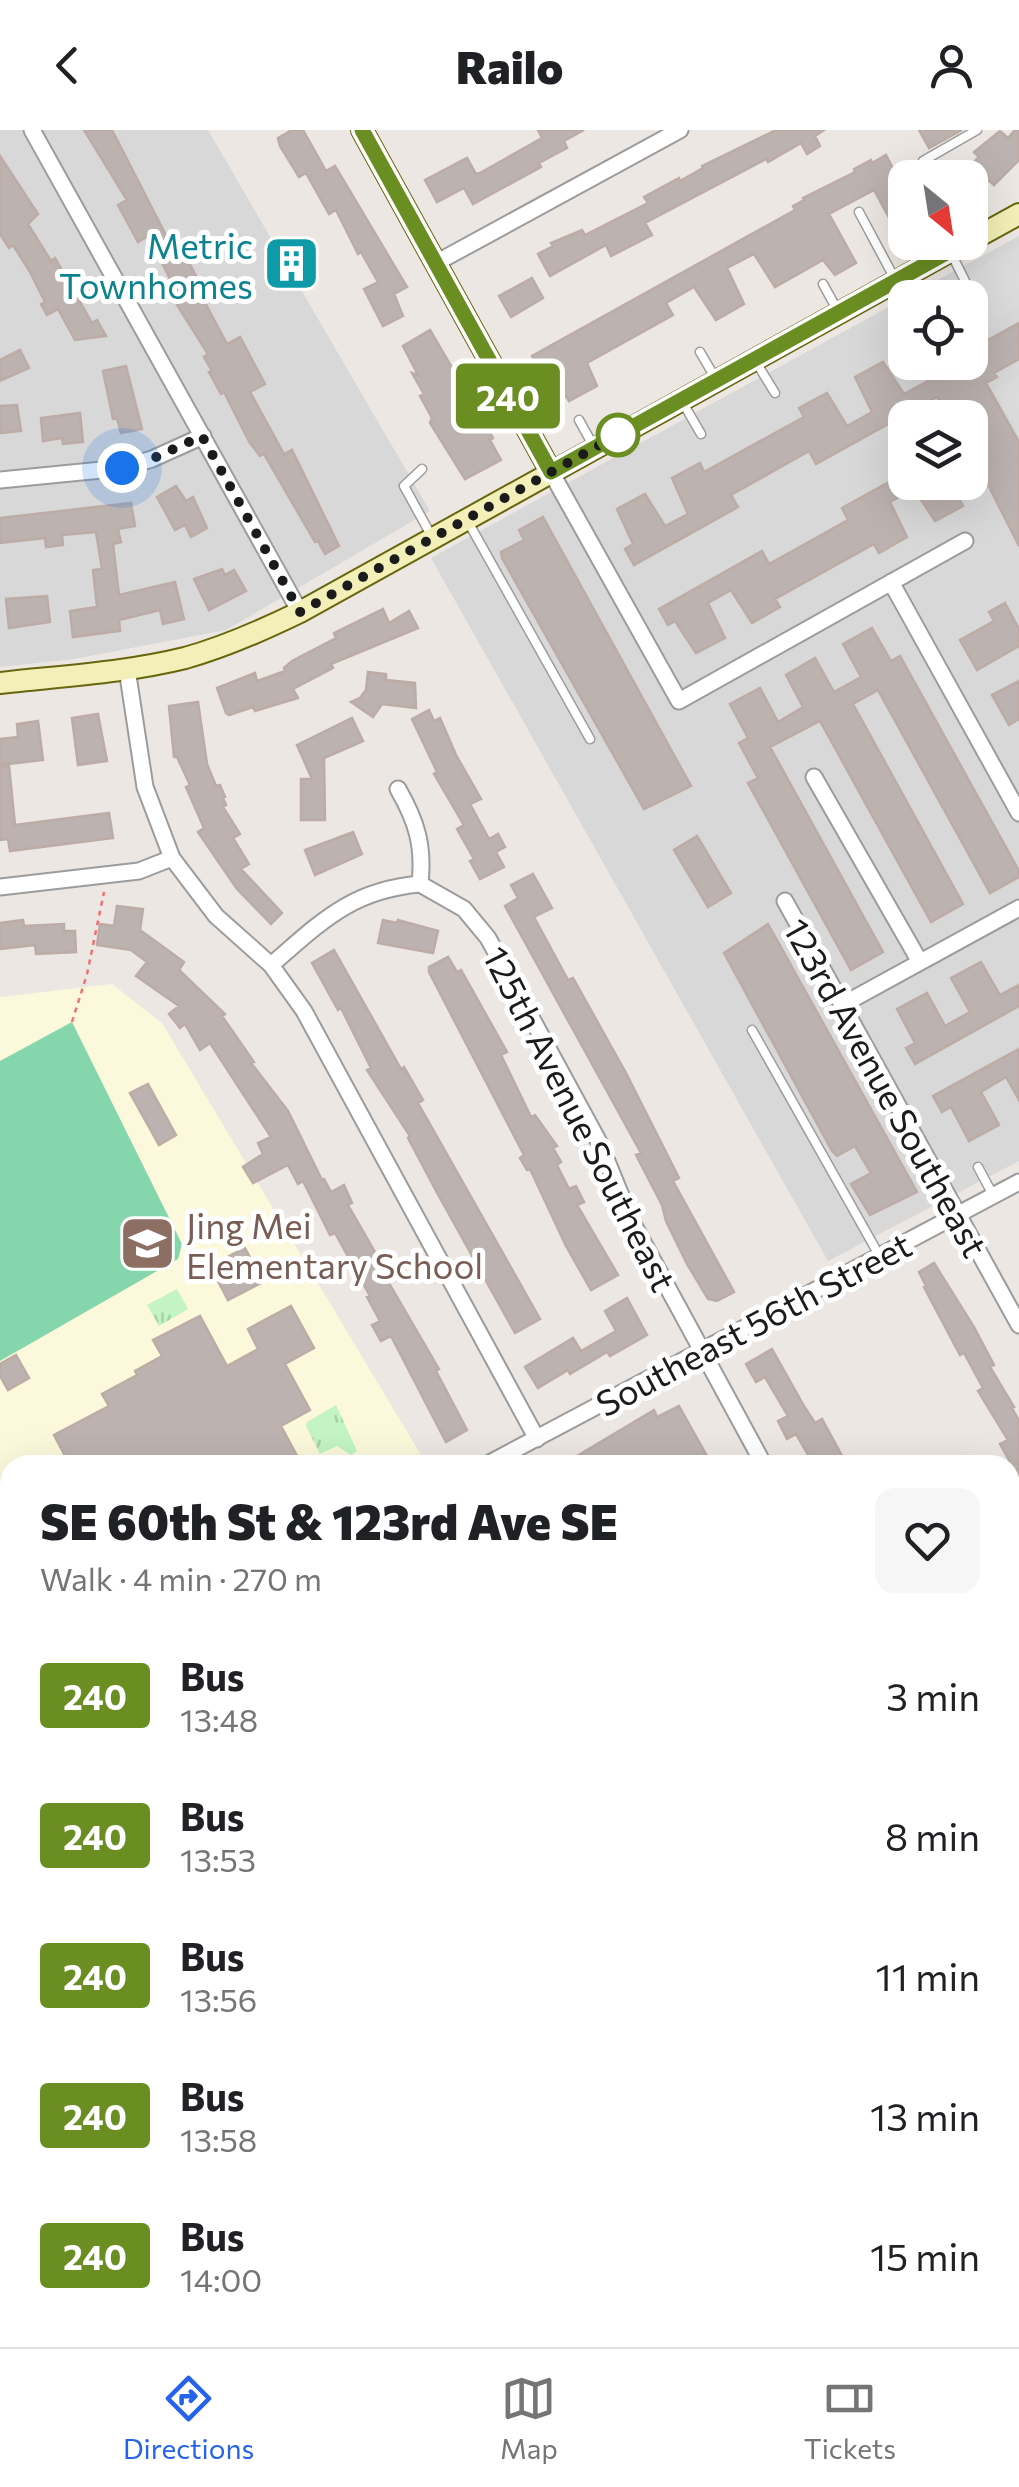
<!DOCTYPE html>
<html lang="en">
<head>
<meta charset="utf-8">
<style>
  :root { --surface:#fff; --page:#f6f6f6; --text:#202124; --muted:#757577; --line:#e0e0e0; --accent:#2563eb }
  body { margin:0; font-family:Commissioner,sans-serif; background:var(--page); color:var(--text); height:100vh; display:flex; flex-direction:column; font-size:38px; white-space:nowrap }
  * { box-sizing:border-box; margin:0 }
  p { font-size:32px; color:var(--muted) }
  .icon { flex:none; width:55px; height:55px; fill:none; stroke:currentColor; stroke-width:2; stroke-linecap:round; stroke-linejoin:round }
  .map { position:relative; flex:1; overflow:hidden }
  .side { position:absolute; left:0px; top:1325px; width:1020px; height:892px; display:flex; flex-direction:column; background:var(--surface); border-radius:30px 30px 0 0; box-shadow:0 10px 40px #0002 }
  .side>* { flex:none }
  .badge { padding:0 20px; border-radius:8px; font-size:35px; line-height:65px }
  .needle { width:65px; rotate:150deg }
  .tools { position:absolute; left:888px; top:30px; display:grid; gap:20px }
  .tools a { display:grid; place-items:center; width:100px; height:100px; border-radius:20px; background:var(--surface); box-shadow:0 10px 40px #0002; font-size:50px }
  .you { position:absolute; width:50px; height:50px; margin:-25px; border:8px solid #fff; border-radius:50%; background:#1a73e8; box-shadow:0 0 0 15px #1a73e833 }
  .map>.badge { position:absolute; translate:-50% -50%; box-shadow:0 0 0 5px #fff }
  .round { display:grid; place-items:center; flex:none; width:105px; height:105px; border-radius:20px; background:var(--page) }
  .headline { display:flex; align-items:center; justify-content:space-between; height:170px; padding:0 40px }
  h1 { font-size:48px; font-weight:800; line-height:75px }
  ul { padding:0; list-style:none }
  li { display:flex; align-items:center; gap:30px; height:140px; padding:0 40px }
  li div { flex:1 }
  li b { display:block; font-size:38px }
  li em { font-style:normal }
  li .badge { min-width:110px; font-weight:700; text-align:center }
  header { display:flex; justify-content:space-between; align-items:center; height:130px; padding:0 40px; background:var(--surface); font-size:45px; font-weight:800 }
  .menu { display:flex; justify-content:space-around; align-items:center; height:140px; border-top:2px solid var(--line); background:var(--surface); font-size:28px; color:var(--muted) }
  .menu a { display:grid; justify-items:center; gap:5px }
  .menu .selected { color:var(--accent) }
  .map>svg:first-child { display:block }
</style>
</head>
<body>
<header><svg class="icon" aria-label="back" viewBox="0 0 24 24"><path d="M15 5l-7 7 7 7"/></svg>Railo<svg class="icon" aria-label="person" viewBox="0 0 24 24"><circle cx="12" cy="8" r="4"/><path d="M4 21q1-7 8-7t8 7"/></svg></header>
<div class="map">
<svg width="1019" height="2217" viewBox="0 0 1019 2217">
  <defs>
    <pattern id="forest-firs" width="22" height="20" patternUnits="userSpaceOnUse" patternTransform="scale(2.5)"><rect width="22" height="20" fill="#adc899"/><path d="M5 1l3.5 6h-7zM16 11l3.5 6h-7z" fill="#94ab83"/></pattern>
    <pattern id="park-tufts" width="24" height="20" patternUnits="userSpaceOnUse" patternTransform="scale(2.5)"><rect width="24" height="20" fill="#c3f4c1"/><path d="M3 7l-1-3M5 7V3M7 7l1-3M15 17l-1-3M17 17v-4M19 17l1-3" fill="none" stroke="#a7d1a5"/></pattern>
  </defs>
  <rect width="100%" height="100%" fill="#ece7e2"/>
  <!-- residential -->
  <path fill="#d9d8d8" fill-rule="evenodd" d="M0,0H208L430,381L226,500L74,529L0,537Z
    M1019,106V1031L828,1131L431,428L905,168V232H970V168L906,167ZM905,288H970V352H905Z"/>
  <!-- education -->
  <path fill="#fcf8db" d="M112,854L162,893L427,1335H10V1387L0,1371V867Z"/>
  <!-- forest -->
  <path fill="url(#forest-firs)" d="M0,1806L10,1817V2208H294L299,2217H0Z"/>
  <!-- park -->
  <path fill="url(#park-tufts)" d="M177,1159L188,1179L159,1196L147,1175Z
    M336,1275L357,1321L351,1325L337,1316L320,1324L306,1296L307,1292Z"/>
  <!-- pitch -->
  <path fill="#85d6ac" d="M72,892L182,1114L178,1129L0,1231V931Z"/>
  <!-- parking -->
  <path fill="#dbdbdb" d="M1019,116V177L996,190L999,196L970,209V168H921Z
    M1019,246V306L994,260Z"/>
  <!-- building -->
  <path fill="#bcb2af" stroke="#bcaca5" stroke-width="2.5" d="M84,0H112L171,115L178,112L197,148L193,150L227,214L240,207L265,254L250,262L284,324L292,320L339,416L325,424L318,411L315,412L264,324L260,326L250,313L224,262L221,264L209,242L212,241L204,227L208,224L177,175L182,172L148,106L138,112L118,75L127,70Z
    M292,0H303L326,41L335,36L407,157L394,164L403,186L383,196L364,159L378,152L361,122L358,124L336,80L329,84L306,43L299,47L280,16L278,8Z
    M538,0H584L564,11L567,18L539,33L541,37L473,74L464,58L437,72L425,50L467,28L476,44L480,43L542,8Z
    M776,0H824L815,6L820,16L807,24L801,13L768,32L766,29L645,93L652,105L611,126L606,115L550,146L538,124L553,116L551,113L582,100L585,105L648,73L644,67L679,48L680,51L703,38L702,36Z
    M919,0H962L929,18Z
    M1015,0H1019V30L994,55L987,49L981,56L968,45L973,40L969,37L979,27L974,22L1000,1L1008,8Z
    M886,25L905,61V117L874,60L829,84L856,133L835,145L823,130L775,157L754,124L727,138L744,174L716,190L694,157L666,173L673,185L587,233L597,256L569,271L548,238L541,242L532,226L795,80L793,76L804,70L803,68L855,42L854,39L871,30L872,33Z
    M0,26L38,84L28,94L51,131L55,128L92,193L97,190L106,206L75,210L58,179L47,185L41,174L45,172L30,142L13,115L9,118L0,104Z
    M532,148L543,168L511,187L499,166Z
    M1019,193V229L994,243L997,247L986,253L1019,312V416L970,319V288H952L937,267L816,334L809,321L731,365L738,377L634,435L625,419L633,414L617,379L645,364L665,396L688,384L672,348L700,333L704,342L804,287L799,278L827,263L847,296L872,282L855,247L883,232L904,264L928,251L922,232H970V200L979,215Z
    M430,200L493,308L490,310L501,330L465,349L430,293L432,288L420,266L424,264L412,243L418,245L403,216Z
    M20,220L29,238L0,251V230Z
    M126,236L142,299L121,303L117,288L113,289L103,241Z
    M17,275L21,301L0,303V276Z
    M80,283L83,312L63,314L62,308L43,311L41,288Z
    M905,343V352H950L963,376L935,391L914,359L890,372L907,407L879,423L874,414L775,469L780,477L752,493L731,460L708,473L725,508L696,523L675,491L668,495L659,479L762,421L769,434L848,390L842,378Z
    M176,356L186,371L193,367L207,398L191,407L185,395L175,400L157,367Z
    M131,373L135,396L118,399L121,412L113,414L119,465L175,452L184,489L163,494L160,480L119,490L120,501L73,507L70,481L97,477L93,440L102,439L96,402L62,405L63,415L46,417L45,408L0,413V388Z
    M543,387L691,656L644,679L502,428L501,422L524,410L519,400Z
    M222,439L225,445L234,440L246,461L209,480L194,449Z
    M47,466L50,492L9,498L6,469Z
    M1005,473L1019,499V516L977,540L960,510L994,491L989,482Z
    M383,479L389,493L409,481L418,498L331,534L333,538L293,559L298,568L255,581L253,577L229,585L226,583L217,558L255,543L257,551L285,541L284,538L292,531L336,508L334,503Z
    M872,498L891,531L900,526L1019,741V747L990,763L878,560L853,574L963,774L931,792L820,591L770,617L883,822L851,840L748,653L758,648L739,613L748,608L730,574L760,558L778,592L803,577L786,545L815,528L834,562L861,547L843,514Z
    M368,542L386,544V550L415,553L416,578L382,574L373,587L351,572L360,568L366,560Z
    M1019,551V589L1009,595L992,565Z
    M198,572L207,634L216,656L220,655L225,667L223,668L226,675L223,677L240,704L233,708L249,734L241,739L282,783L271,794L237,759L198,702L204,698L186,657L190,655L177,627H174L169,576Z
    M429,580L434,591L440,588L456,625L481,669L470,674L489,709L498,704L505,717L496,722L504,737L480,749L470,731L474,729L457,699L464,695L434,644L437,642L412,589Z
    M98,584L107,631L78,635L72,588Z
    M352,588L363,611L324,628L325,690H301V649H312L297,615Z
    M38,591L43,630L0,635V609L18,607L17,594Z
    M9,636L15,695L109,683L113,708L10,721L8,709L0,710V637Z
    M353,702L362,724L315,745L305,720Z
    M697,706L731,763L708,777L674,720Z
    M533,744L552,778L534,787L568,850L573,848L626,943L679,1048L673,1051L734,1162L717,1171L708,1169L687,1134L666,1091L662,1075L636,1025L641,1023L505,776L518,768L511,755Z
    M117,776L143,779L140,800L184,832L179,840L225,884L222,886L254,932L251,933L288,981L322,1050L324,1049L331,1062L344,1055L352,1073L348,1075L379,1129L376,1131L439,1239L436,1241L467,1300L446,1312L391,1206L381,1211L372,1195L380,1191L367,1167L370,1166L335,1103L330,1105L303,1051L298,1054L288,1035L253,1053L243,1037L263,1024L258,1013L271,1007L210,913L200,920L185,894L180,898L169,884L179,876L136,846L147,832L131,820L97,815L100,794L114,796Z
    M23,790L24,796L64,794V801H75L76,822L36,824L35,815L0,819V793Z
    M383,790L397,793L398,790L438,801L433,823L378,813Z
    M768,794L917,1062L870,1085L851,1054L871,1043L855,1016L837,1026L832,1021L724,823Z
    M334,820L401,939L404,937L423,970L418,973L540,1189L515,1203L435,1059L408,1008L410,1006L367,940L371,938L341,878L338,880L312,833Z
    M448,827L457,842L461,840L507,922L501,925L531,987L535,985L557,1016L553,1018L561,1032L557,1035L569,1059L576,1056L584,1072L577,1075L618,1145L591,1160L566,1116L530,1039L527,1040L520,1028L524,1025L429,842V837Z
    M981,832L1000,865L1019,855V876L915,934L906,918L915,913L897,879L927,863L945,896L970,882L951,848Z
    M1019,919V970L1006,947L981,962L999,995L969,1011L951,977L942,982L933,966Z
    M148,954L176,1005L159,1015L130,963Z
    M245,1118L263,1152L228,1170L210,1136Z
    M934,1133L974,1197L994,1235L990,1237L1014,1277L1012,1278L1019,1291V1348L1000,1314L1008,1310L978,1261L983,1258L964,1223L960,1225L924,1157L926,1156L919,1142Z
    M627,1168L647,1205L610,1226L607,1222L570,1244L568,1240L538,1258L525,1237L573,1208L581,1221L616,1201L605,1181Z
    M291,1176L314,1218L285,1234L310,1280L281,1296L302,1335H70L54,1305L109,1276L102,1264L137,1245L135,1241L162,1226L153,1210L200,1186L227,1236L258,1219L248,1199Z
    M772,1219L804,1276L815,1293L822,1289L847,1335H814L796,1304L787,1309L778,1291L788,1286L765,1247L756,1252L746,1234Z
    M16,1225L29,1248L8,1260L0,1246V1234Z
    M679,1276L712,1335H643L640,1330L630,1335H562L654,1280L657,1287Z"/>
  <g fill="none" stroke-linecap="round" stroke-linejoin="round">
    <defs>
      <path id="lane" d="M932,48L923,31L977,0
        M859,82L896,151
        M952,125L965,151
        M823,154L839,183
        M700,222L717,251
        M756,232L775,263
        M683,273L701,304
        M579,290L594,317
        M422,339L404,356L431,405
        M467,390L590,609
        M752,900L879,1125
        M978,1037L993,1065"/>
      <path id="street" d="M32,0L300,482
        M434,134L680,0
        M551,342L679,571L965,411
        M0,350L122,338L152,329L203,306
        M891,452L1019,683
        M127,539L145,657L172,728L216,786L271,835L304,881L537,1309
        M814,647L920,832
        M398,659C417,692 424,716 420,754L464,779L488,808L600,1014L631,1090L764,1335
        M0,757L139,741L172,728
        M785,771L1019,1195
        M271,835C321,792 351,760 420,754
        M842,875L1019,778
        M486,1335L1019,1052
        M0,1580L10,1579
        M1010,1783L1019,1799
        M1010,1835L1019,1830
        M1010,2103L1019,2100
        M469,2208L475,2217"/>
      <path id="secondary" d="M362,0L551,342
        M970,111L1019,84
        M0,553C62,546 124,543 185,528C225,517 263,500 300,482L967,112"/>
    </defs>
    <!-- lane casing -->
    <use href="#lane" stroke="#9c9c9c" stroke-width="11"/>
    <!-- street casing -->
    <use href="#street" stroke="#9c9c9c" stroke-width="19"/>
    <!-- secondary casing -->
    <use href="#secondary" stroke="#67660d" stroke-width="24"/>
    <!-- path -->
    <path stroke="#ee7174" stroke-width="2.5" stroke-dasharray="5 5" stroke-linecap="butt" d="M72,892L87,844L104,762
      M0,1416L10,1434"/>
    <!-- lane -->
    <use href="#lane" stroke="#fff" stroke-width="8"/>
    <!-- street -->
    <use href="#street" stroke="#fff" stroke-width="15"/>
    <!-- secondary -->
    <use href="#secondary" stroke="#f3efb8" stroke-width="20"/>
  </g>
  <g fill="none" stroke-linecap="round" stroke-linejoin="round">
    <defs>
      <path id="line" d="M362,0L551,342L966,112"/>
    </defs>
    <!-- line casing -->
    <use href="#line" stroke="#fff" stroke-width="22"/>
    <!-- line -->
    <use href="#line" stroke="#6b8e23" stroke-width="15"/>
    <!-- walk -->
    <path stroke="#1b1b1b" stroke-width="10" stroke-dasharray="0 18" d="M122,338L152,329L202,306L300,482L623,302L618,305"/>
  </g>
  <!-- icons -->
  <defs>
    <symbol id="building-square" viewBox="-11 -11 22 22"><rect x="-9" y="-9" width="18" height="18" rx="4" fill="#0f9aa8" stroke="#fff"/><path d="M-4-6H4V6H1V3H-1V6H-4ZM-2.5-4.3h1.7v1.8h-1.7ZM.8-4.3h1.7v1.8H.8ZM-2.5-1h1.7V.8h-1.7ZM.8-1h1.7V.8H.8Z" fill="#fff"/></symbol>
    <symbol id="school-square" viewBox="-11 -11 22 22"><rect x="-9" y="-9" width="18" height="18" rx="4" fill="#8d6e63" stroke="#fff"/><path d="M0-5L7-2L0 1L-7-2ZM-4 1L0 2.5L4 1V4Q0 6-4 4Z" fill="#fff"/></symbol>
  </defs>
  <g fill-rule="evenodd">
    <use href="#building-square" x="260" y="102" width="63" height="63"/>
    <use href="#school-square" x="116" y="1082" width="63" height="63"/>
  </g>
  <!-- markers -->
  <circle fill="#fff" stroke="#6b8e23" stroke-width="5" cx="618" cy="305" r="20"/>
  <g text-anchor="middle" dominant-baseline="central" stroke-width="10" stroke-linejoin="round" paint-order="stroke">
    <!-- culture labels -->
    <g font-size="35" fill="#0d838f" stroke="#fff" text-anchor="end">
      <text x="253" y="114">Metric<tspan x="253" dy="40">Townhomes</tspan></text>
    </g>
    <!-- street labels -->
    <g font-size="35" fill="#1b1b1b" stroke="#fff">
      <text transform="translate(887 957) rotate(61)">123rd Avenue Southeast</text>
      <text transform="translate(581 988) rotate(63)">125th Avenue Southeast</text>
      <text transform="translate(753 1193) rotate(-28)">Southeast 56th Street</text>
    </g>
    <!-- education labels -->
    <g font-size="35" fill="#785e54" stroke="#fff" text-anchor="start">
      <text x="186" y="1094">Jing Mei<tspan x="186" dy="40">Elementary School</tspan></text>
    </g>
  </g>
</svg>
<div class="tools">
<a><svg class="needle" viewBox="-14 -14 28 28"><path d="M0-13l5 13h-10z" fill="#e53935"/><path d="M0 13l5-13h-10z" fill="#757577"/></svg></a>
<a><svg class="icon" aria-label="locate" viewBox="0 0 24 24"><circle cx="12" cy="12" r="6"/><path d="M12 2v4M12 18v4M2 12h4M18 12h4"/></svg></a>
<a><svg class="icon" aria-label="layers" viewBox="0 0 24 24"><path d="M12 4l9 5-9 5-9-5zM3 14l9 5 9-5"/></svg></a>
</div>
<div class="you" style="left:122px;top:338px"></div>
<b class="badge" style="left:508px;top:266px;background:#6b8e23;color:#fff">240</b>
<section class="side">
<div class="headline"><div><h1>SE 60th St &amp; 123rd Ave SE</h1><p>Walk · 4 min · 270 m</p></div><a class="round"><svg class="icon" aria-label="heart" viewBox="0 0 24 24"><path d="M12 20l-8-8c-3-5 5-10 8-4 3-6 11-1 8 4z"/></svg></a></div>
<ul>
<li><span class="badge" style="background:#6b8e23;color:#fff">240</span><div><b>Bus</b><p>13:48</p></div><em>3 min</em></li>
<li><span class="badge" style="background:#6b8e23;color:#fff">240</span><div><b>Bus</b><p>13:53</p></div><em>8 min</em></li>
<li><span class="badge" style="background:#6b8e23;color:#fff">240</span><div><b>Bus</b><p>13:56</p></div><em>11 min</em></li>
<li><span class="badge" style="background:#6b8e23;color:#fff">240</span><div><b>Bus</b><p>13:58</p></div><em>13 min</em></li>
<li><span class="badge" style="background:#6b8e23;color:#fff">240</span><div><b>Bus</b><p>14:00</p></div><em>15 min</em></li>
</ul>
</section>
</div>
<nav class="menu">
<a class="selected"><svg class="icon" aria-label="directions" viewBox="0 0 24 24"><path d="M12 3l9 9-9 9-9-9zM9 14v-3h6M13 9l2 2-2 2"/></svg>Directions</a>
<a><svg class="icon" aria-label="map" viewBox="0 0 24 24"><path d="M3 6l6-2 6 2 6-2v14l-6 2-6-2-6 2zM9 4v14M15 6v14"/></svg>Map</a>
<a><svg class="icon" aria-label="tickets" viewBox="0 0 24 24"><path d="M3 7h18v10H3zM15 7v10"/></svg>Tickets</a>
</nav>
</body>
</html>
